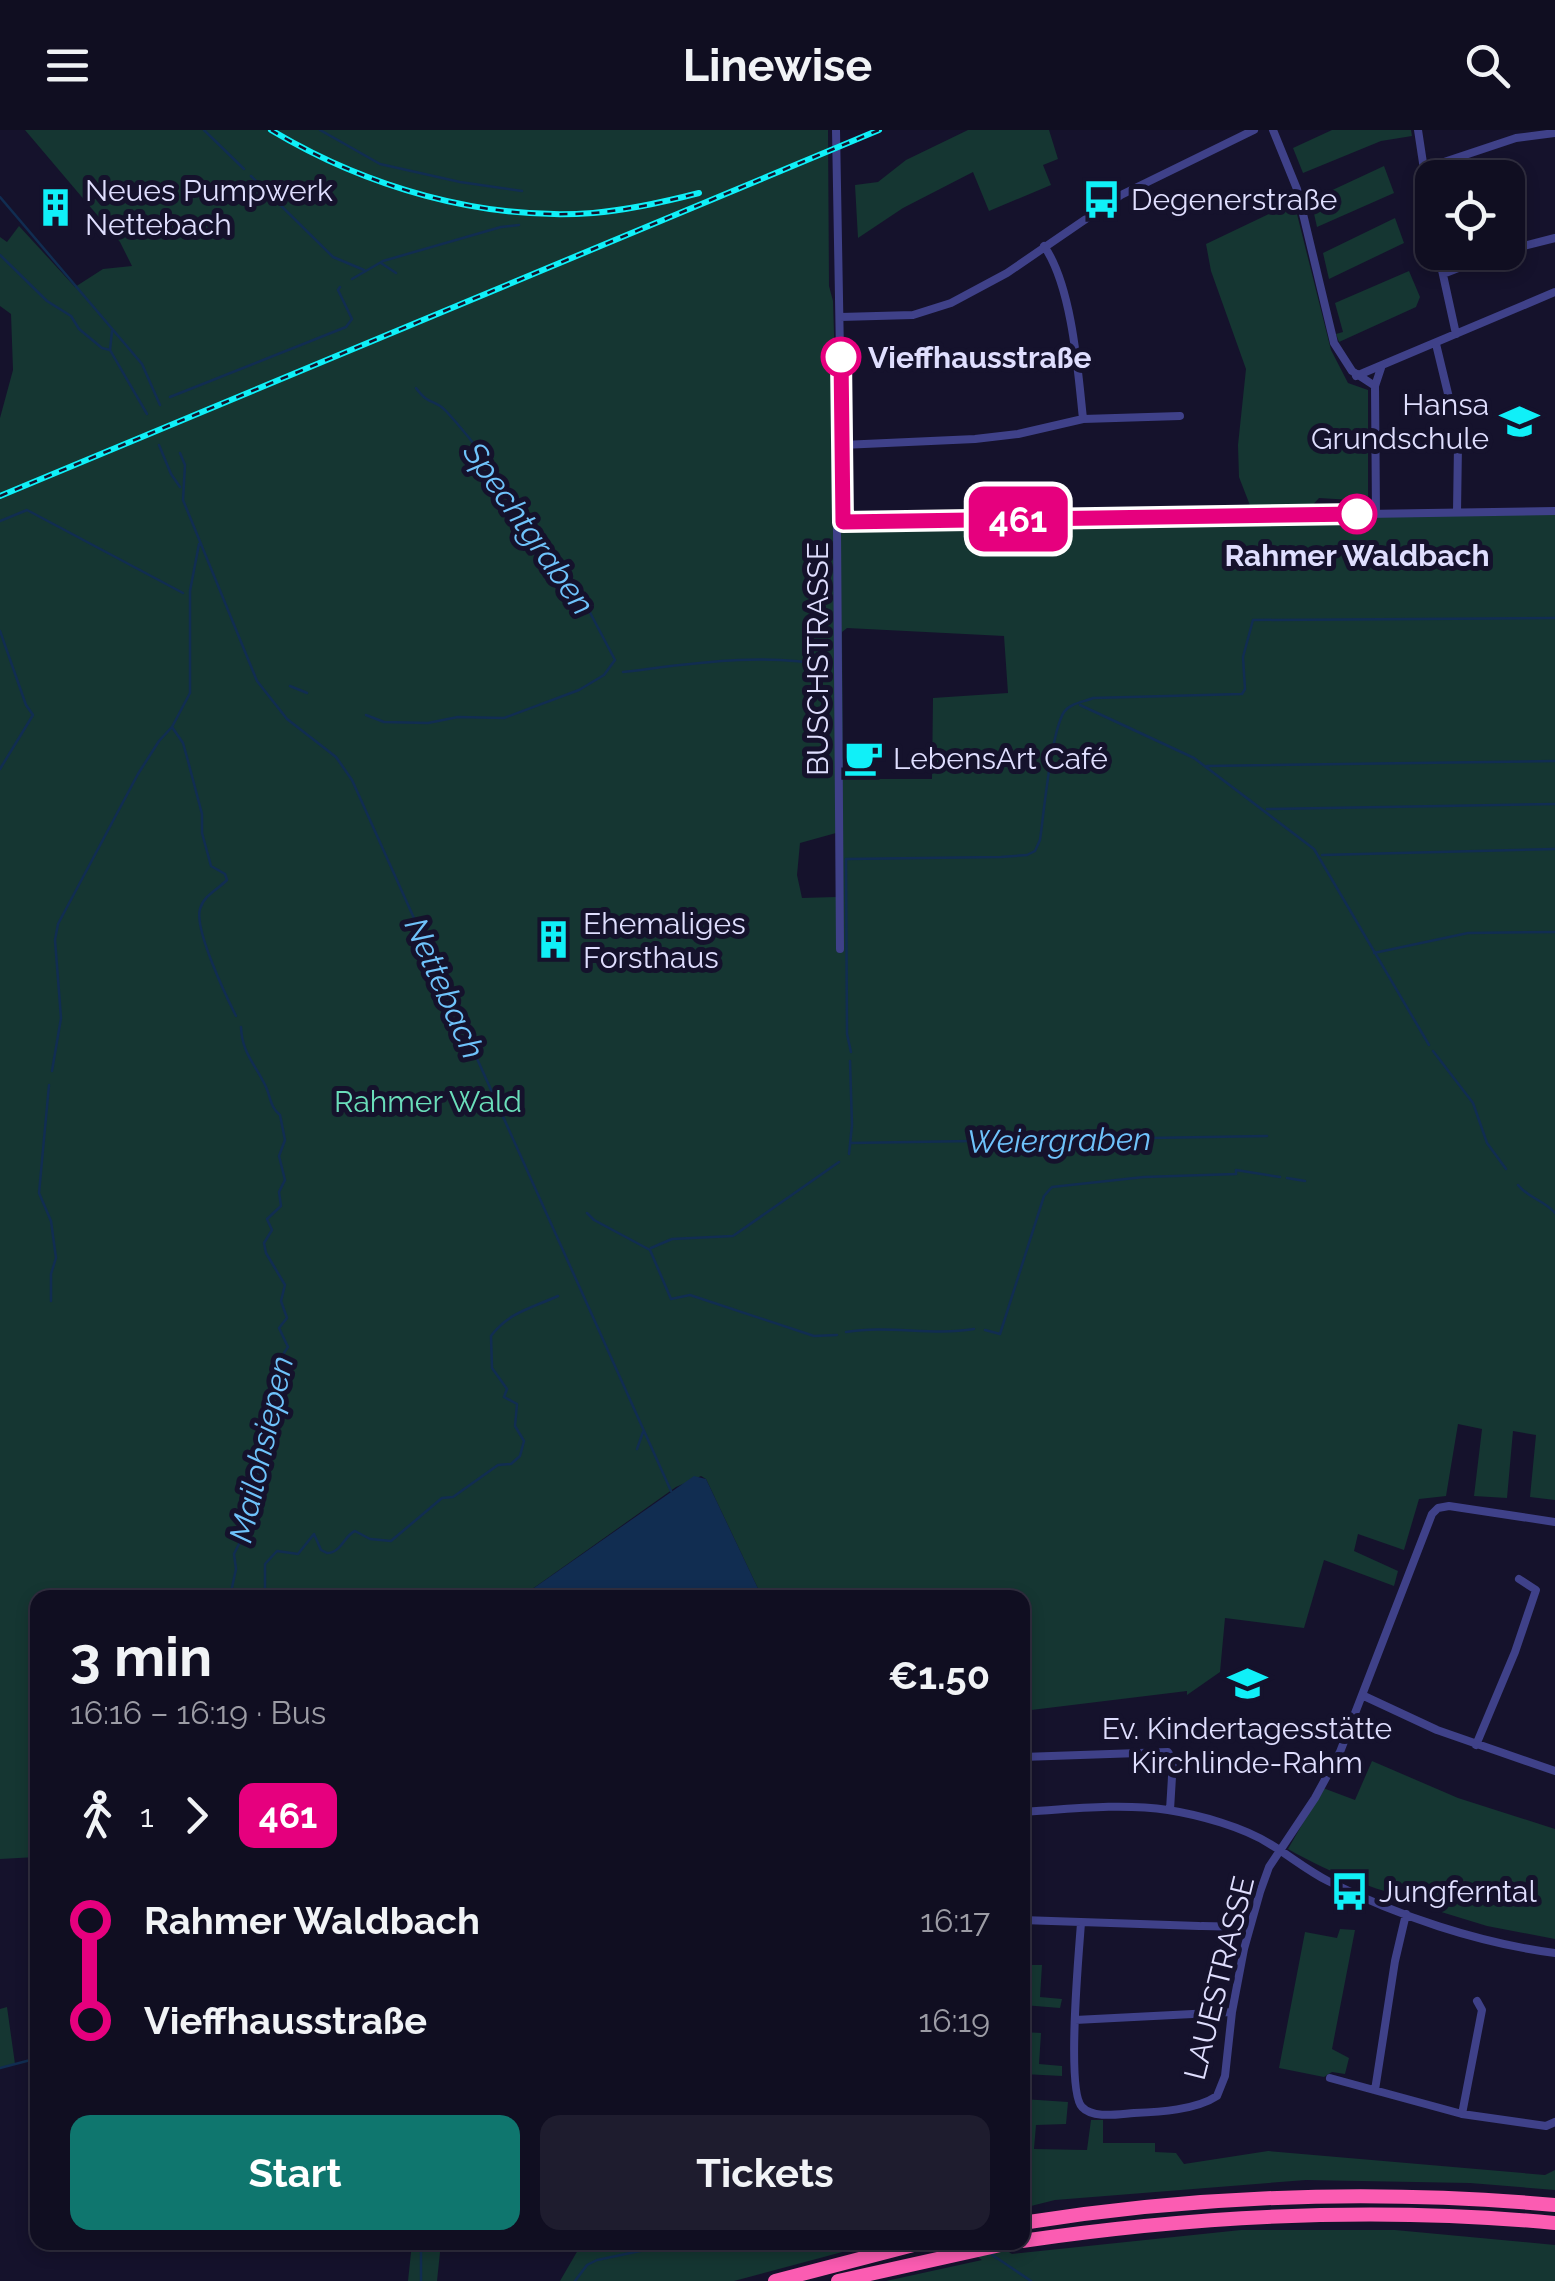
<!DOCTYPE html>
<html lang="en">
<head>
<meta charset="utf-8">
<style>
  :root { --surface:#100e21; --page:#1e1c2e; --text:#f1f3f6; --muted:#9c9ca5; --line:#302e3f; --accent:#0f766e }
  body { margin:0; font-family:Raleway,sans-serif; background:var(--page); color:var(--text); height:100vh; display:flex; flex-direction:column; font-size:38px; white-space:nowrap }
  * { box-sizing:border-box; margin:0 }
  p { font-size:32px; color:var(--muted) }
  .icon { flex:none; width:55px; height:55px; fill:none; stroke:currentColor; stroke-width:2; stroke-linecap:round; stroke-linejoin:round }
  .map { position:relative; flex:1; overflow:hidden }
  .side { position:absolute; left:30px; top:1460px; width:1000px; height:660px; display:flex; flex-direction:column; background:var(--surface); border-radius:20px; box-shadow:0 5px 15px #0003,0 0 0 2px var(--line) }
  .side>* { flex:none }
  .badge { padding:0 20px; border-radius:15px; font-size:35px; line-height:65px }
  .tools { position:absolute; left:1415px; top:30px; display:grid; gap:20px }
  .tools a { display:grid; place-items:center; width:110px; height:110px; border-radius:20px; background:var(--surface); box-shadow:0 5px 15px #0003,0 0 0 2px var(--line); font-size:50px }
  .map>.badge { position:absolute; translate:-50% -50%; box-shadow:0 0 0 5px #fff }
  .legs { display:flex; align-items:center; gap:15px; height:110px; padding:0 40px; font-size:32px }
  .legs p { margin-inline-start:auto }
  .summary { display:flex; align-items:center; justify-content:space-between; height:170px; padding:0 40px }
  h1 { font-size:55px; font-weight:700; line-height:75px }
  .cta { display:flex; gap:20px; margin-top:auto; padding:20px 40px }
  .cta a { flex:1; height:115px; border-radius:20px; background:var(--accent); color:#fff; font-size:40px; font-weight:700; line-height:115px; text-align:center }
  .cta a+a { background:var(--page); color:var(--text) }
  ul { padding:0 40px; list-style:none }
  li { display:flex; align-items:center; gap:35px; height:100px; font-size:38px }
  li i { display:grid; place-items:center; width:15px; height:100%; margin:0 12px; background:currentColor }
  li i::after { content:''; width:25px; height:25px; margin:-12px; border:8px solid; border-radius:50%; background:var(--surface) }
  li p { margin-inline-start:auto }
  li:first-child i { background:linear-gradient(#0000 50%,currentColor 0) }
  li:last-child i { background:linear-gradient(currentColor 50%,#0000 0) }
  header { display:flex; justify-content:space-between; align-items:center; height:130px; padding:0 40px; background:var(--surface); font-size:45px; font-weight:700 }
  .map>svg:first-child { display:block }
</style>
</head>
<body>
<header><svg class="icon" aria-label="menu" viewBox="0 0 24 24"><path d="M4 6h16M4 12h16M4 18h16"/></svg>Linewise<svg class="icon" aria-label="search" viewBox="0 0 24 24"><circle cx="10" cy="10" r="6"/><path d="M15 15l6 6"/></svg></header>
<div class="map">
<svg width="1555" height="2151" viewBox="0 0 1555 2151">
  <rect width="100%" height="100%" fill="#15122c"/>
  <!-- green -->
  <path fill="#153632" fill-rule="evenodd" d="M25,0H828L829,156L833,171L840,395L1555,384V1370L1530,1367L1536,1305L1513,1301L1507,1368L1474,1366L1482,1299L1458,1294L1446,1366L1419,1369L1404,1420L1358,1404L1354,1421L1398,1441L1394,1456L1324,1430L1304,1498L1225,1488L1220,1542L1187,1565V1561L1023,1581L1022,1468L762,1467L706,1349L701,1346L676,1357L521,1467L38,1468L37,1727L0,1729V288L13,240L11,184L0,176V107L7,112L19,96L75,157L103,139L132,136L120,112ZM847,498L1004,506L1008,563L933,568L932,649H843L842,502ZM836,703V767L802,768L797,745L800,713Z
    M968,0H1049L1058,29L1043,35L1051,55L989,81L973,42L903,78L858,108L855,55L878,52L906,30Z
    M1332,0H1411L1412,6L1381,11L1303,43L1293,18Z
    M1384,36L1394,63L1317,97L1311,70Z
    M1294,72L1331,220L1348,253L1368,260V371L1319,368L1308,380L1251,378L1239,347L1238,315L1246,239L1211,141L1206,114Z
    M1395,88L1404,113L1329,149L1323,123Z
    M1409,141L1420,167L1416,177L1339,212L1336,204L1343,202L1335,173Z
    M1372,1631L1458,1668L1555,1699V1809L1487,1796L1438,1781L1433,1774C1380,1762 1335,1746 1288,1719L1323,1658L1355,1670Z
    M1340,1799L1355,1800L1332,1919L1349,1928L1345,1944L1332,1942L1324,1947L1279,1938L1305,1802L1337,1808Z
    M1023,1835H1042L1040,1867L1062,1869L1060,1878L1023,1875Z
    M7,1877L15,1934L0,1938V1879Z
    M1023,1902L1041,1903L1039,1934L1062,1936V1946L1023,1944Z
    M1023,1969L1068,1972L1066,1994L1036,1995L1034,2019L1087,2020L1091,1990H1103V2013H1155V2022L1176,2023L1184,2034L1268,2021L1545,2045L1555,2040V2060L1470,2053L1306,2050L1055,2070L1023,2078Z
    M1241,2100H1395L1555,2115V2151H886L982,2130L957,2113H994L1012,2124Z
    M412,2113H441L437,2151H408Z
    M597,2113V2112L876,2113L734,2151H560L578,2120Z"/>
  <!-- water -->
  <path fill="#112d51" d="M694,1346L706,1349L762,1467H521Z"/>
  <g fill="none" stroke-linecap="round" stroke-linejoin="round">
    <!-- stream -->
    <path stroke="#112d51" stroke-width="2.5" d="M204,0L244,39
      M320,0L380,34L460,52L522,61
      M251,46L333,127L364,140
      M0,67L142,234L160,275
      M0,125L47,171L71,186L79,199L102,218L110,220
      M381,133L396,143
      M352,149L383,131L501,97L519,95
      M112,201L110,220L114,227L147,284
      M170,267L346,197L352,189L338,160L340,157
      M159,315L171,344L180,357
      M180,323L185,335L183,370L257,551L287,589L336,627L352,650L671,1361
      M0,391L27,380L183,463
      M199,414L190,461V563L172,597L183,613L188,631L202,684V703L211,736L225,744L227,750C217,760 204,765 200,779C194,799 226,866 236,886
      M0,501L26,575L33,585L0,639
      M623,542C690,534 763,522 830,536
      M290,556L307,563
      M1080,575L1194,628L1314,719L1429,915
      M366,585L384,592L428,593L458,587L504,588L579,560L604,545L615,530L576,456L534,400L529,398C516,366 470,307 446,281C434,268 430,277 416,258
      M1207,636L1555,631
      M1267,679L1555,674
      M1322,725L1555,719
      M1374,823L1468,803L1555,802
      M1433,921L1473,973L1487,1013L1506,1039
      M851,922L847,904L846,729L1001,727L1027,725L1035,721L1040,710C1044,682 1051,603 1064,582C1070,573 1084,572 1093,568L1242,564L1245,559L1243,527L1253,490L1555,488
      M52,941L61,888L55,810L58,794L138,644L159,611L172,597
      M49,955L39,1063L51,1091L56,1128L51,1144V1171
      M851,1013L1267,1006
      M849,1024L852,995L850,931
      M1287,1048L1305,1051
      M1518,1055C1528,1068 1544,1070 1555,1083
      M587,1083L594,1090L650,1120L671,1169L690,1165L814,1206L837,1205
      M651,1118L672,1109L733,1106L839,1032
      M985,1200L1000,1204L1044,1066L1052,1057L1144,1047L1236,1044V1040L1280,1047
      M846,1202C889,1195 931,1206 974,1199
      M637,1319L643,1302
      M230,1467L236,1439L234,1424L243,1406L244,1375L258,1354C251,1330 282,1286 280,1255C279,1240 278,1230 288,1217L279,1198L287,1188L281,1171L285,1155L266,1123L264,1113L272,1100L267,1089L281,1076L279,1062L285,1050L279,1026L285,1010L280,985C270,977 271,968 266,957C256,935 242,924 241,897
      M265,1468V1434L277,1421L298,1424L314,1404L321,1420L327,1423C341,1423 344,1406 355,1401L370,1409L391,1411L442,1368L453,1367L498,1335L511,1334L520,1326L524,1311L515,1296L517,1274L504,1267L507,1259L492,1238L491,1206C509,1182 532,1178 558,1166
      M0,1938L38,1928
      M991,2124L1031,2151
      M421,2151V2122L425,2112
      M575,2151L587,2135L597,2130L683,2112"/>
    <!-- minor -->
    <path stroke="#3f4189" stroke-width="8" d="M836,0L843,392L837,399L840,819
      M1273,0L1297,59L1334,213L1352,241L1375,256
      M1418,0L1432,92
      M1423,39L1516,8L1555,3
      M1044,116C1072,156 1078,241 1083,289
      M1508,120L1555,108
      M1438,122L1456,204
      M1443,144L1499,122
      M840,187L913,185L951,173L1007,143L1121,65L1254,0
      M1436,214L1451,276
      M1356,246L1382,235
      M842,315L975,309L1018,304L1083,289L1180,286
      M1457,382L1458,315
      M1376,384L1375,256L1382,235L1555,162
      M843,392L1555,381
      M1364,1566L1437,1600L1555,1641
      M1476,1615L1515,1522L1536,1460L1519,1449
      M1022,1627L1168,1622L1173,1630L1170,1680
      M1022,1682C1070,1679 1121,1673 1168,1680C1200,1685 1243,1697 1270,1714C1290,1726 1308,1741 1328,1751C1398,1786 1478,1813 1555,1823
      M1022,1790L1199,1796
      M1081,1793C1079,1821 1066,1961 1082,1977C1093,1989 1119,1984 1134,1983C1159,1982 1196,1980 1217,1966L1225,1946L1232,1882L1244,1819L1260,1762L1269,1737L1315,1668L1340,1622L1432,1384L1438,1378L1449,1376L1555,1392
      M1202,1796L1249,1797
      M1075,1890L1232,1882
      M1330,1948L1462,1984L1546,1996L1555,1992
      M1375,1960L1395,1831L1406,1784
      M1462,1984L1482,1880L1477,1871"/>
    <!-- motorway -->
    <path stroke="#fb5cb2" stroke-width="14" d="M1022,2093C1199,2065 1377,2059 1555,2075
      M1022,2111C1200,2085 1376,2076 1555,2093
      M775,2151L925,2112
      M838,2151L1014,2112"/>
    <defs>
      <path id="rail" d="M271,0C366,57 482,91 593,83C629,80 664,72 699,63
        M0,366L879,0"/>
    </defs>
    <!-- rail casing -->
    <use href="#rail" stroke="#10f0f8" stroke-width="6"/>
    <!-- rail -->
    <use href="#rail" stroke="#15122c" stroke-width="2.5" stroke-dasharray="8" stroke-linecap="butt"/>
  </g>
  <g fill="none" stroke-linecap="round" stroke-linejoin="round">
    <defs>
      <path id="line-1" d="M841,227L843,392L1357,384"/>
    </defs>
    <!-- line-1 casing -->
    <use href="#line-1" stroke="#fff" stroke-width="22"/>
    <!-- line-1 -->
    <use href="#line-1" stroke="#e6007e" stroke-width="15"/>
  </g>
  <!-- icons -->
  <defs>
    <symbol id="bus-bare" viewBox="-9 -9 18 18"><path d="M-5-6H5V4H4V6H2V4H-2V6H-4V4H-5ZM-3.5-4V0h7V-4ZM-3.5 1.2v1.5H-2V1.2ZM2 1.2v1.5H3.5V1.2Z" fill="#10f0f8" stroke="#15122c" stroke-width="2.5" paint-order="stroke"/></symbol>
    <symbol id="building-bare" viewBox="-9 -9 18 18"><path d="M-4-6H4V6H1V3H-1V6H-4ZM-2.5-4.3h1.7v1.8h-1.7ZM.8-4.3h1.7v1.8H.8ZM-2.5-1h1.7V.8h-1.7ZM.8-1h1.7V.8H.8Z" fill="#10f0f8" stroke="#15122c" stroke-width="2.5" paint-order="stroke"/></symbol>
    <symbol id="school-bare" viewBox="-9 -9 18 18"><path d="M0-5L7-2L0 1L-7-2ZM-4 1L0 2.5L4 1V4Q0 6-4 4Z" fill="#10f0f8" stroke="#15122c" stroke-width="2.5" paint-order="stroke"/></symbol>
    <symbol id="cafe-bare" viewBox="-9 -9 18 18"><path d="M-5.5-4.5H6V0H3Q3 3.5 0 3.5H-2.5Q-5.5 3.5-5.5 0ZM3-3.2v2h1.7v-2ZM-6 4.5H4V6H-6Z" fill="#10f0f8" stroke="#15122c" stroke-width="2.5" paint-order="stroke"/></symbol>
  </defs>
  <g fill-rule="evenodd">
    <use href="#bus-bare" x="1074" y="42" width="55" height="55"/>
    <use href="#building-bare" x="28" y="50" width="55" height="55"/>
    <use href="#school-bare" x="1492" y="264" width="55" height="55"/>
    <use href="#cafe-bare" x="836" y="600" width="55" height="55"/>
    <use href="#building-bare" x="526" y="782" width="55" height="55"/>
    <use href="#school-bare" x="1220" y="1526" width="55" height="55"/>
    <use href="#bus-bare" x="1322" y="1734" width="55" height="55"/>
  </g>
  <!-- markers -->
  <g fill="#fff" stroke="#e6007e" stroke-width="5">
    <circle cx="841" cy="227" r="18"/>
    <circle cx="1357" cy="384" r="18"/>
  </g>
  <g text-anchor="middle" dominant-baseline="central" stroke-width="10" stroke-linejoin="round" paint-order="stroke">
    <!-- poi labels -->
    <g font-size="30" fill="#dfdefe" stroke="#15122c" text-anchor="start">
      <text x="85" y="60">Neues Pumpwerk<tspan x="85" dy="34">Nettebach</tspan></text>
      <text x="1131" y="69">Degenerstraße</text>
      <text x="1489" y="274" text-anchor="end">Hansa<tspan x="1489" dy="34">Grundschule</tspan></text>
      <text x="893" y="628">LebensArt Café</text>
      <text x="583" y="793">Ehemaliges<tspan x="583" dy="34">Forsthaus</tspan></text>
      <text x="1247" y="1598" text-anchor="middle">Ev. Kindertagesstätte<tspan x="1247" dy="34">Kirchlinde-Rahm</tspan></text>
      <text x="1379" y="1761">Jungferntal</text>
    </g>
    <!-- stop labels -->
    <g font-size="30" font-weight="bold" fill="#dfdefe" stroke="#15122c" text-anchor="start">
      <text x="868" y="227">Vieffhausstraße</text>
      <text x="1357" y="425" text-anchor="middle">Rahmer Waldbach</text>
    </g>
    <!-- street labels -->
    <g font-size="30" fill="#dfdefe" stroke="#15122c">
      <text transform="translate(817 529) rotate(-90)">BUSCHSTRASSE</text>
      <text transform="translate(1219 1848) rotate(-76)">LAUESTRASSE</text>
    </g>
    <!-- park labels -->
    <g font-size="30" fill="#6adeba" stroke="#15122c">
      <text x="428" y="971">Rahmer Wald</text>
    </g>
    <!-- water labels -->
    <g font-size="32" font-style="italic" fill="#6fc3fb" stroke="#15122c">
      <text transform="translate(529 398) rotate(55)">Spechtgraben</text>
      <text transform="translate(445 858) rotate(66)">Nettebach</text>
      <text transform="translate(1059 1010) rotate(-1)">Weiergraben</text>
      <text transform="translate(261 1319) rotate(-77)">Mailohsiepen</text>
    </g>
  </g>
</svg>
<div class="tools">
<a><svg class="icon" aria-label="locate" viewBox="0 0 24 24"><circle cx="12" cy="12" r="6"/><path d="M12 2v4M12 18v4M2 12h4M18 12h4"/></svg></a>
</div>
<b class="badge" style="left:1018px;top:389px;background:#e6007e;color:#fff">461</b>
<section class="side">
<div class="summary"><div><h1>3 min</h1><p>16:16 – 16:19 · Bus</p></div><b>€1.50</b></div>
<div class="legs"><svg class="icon" aria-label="walk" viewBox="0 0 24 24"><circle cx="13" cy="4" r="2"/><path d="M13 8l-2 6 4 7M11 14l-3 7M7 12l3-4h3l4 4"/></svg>1<svg class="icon" aria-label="forward" viewBox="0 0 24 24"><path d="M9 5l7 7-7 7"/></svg><b class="badge" style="background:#e6007e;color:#fff">461</b></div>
<ul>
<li><i style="color:#e6007e"></i><b>Rahmer Waldbach</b><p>16:17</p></li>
<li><i style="color:#e6007e"></i><b>Vieffhausstraße</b><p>16:19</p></li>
</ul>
<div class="cta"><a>Start</a><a>Tickets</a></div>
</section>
</div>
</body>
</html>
